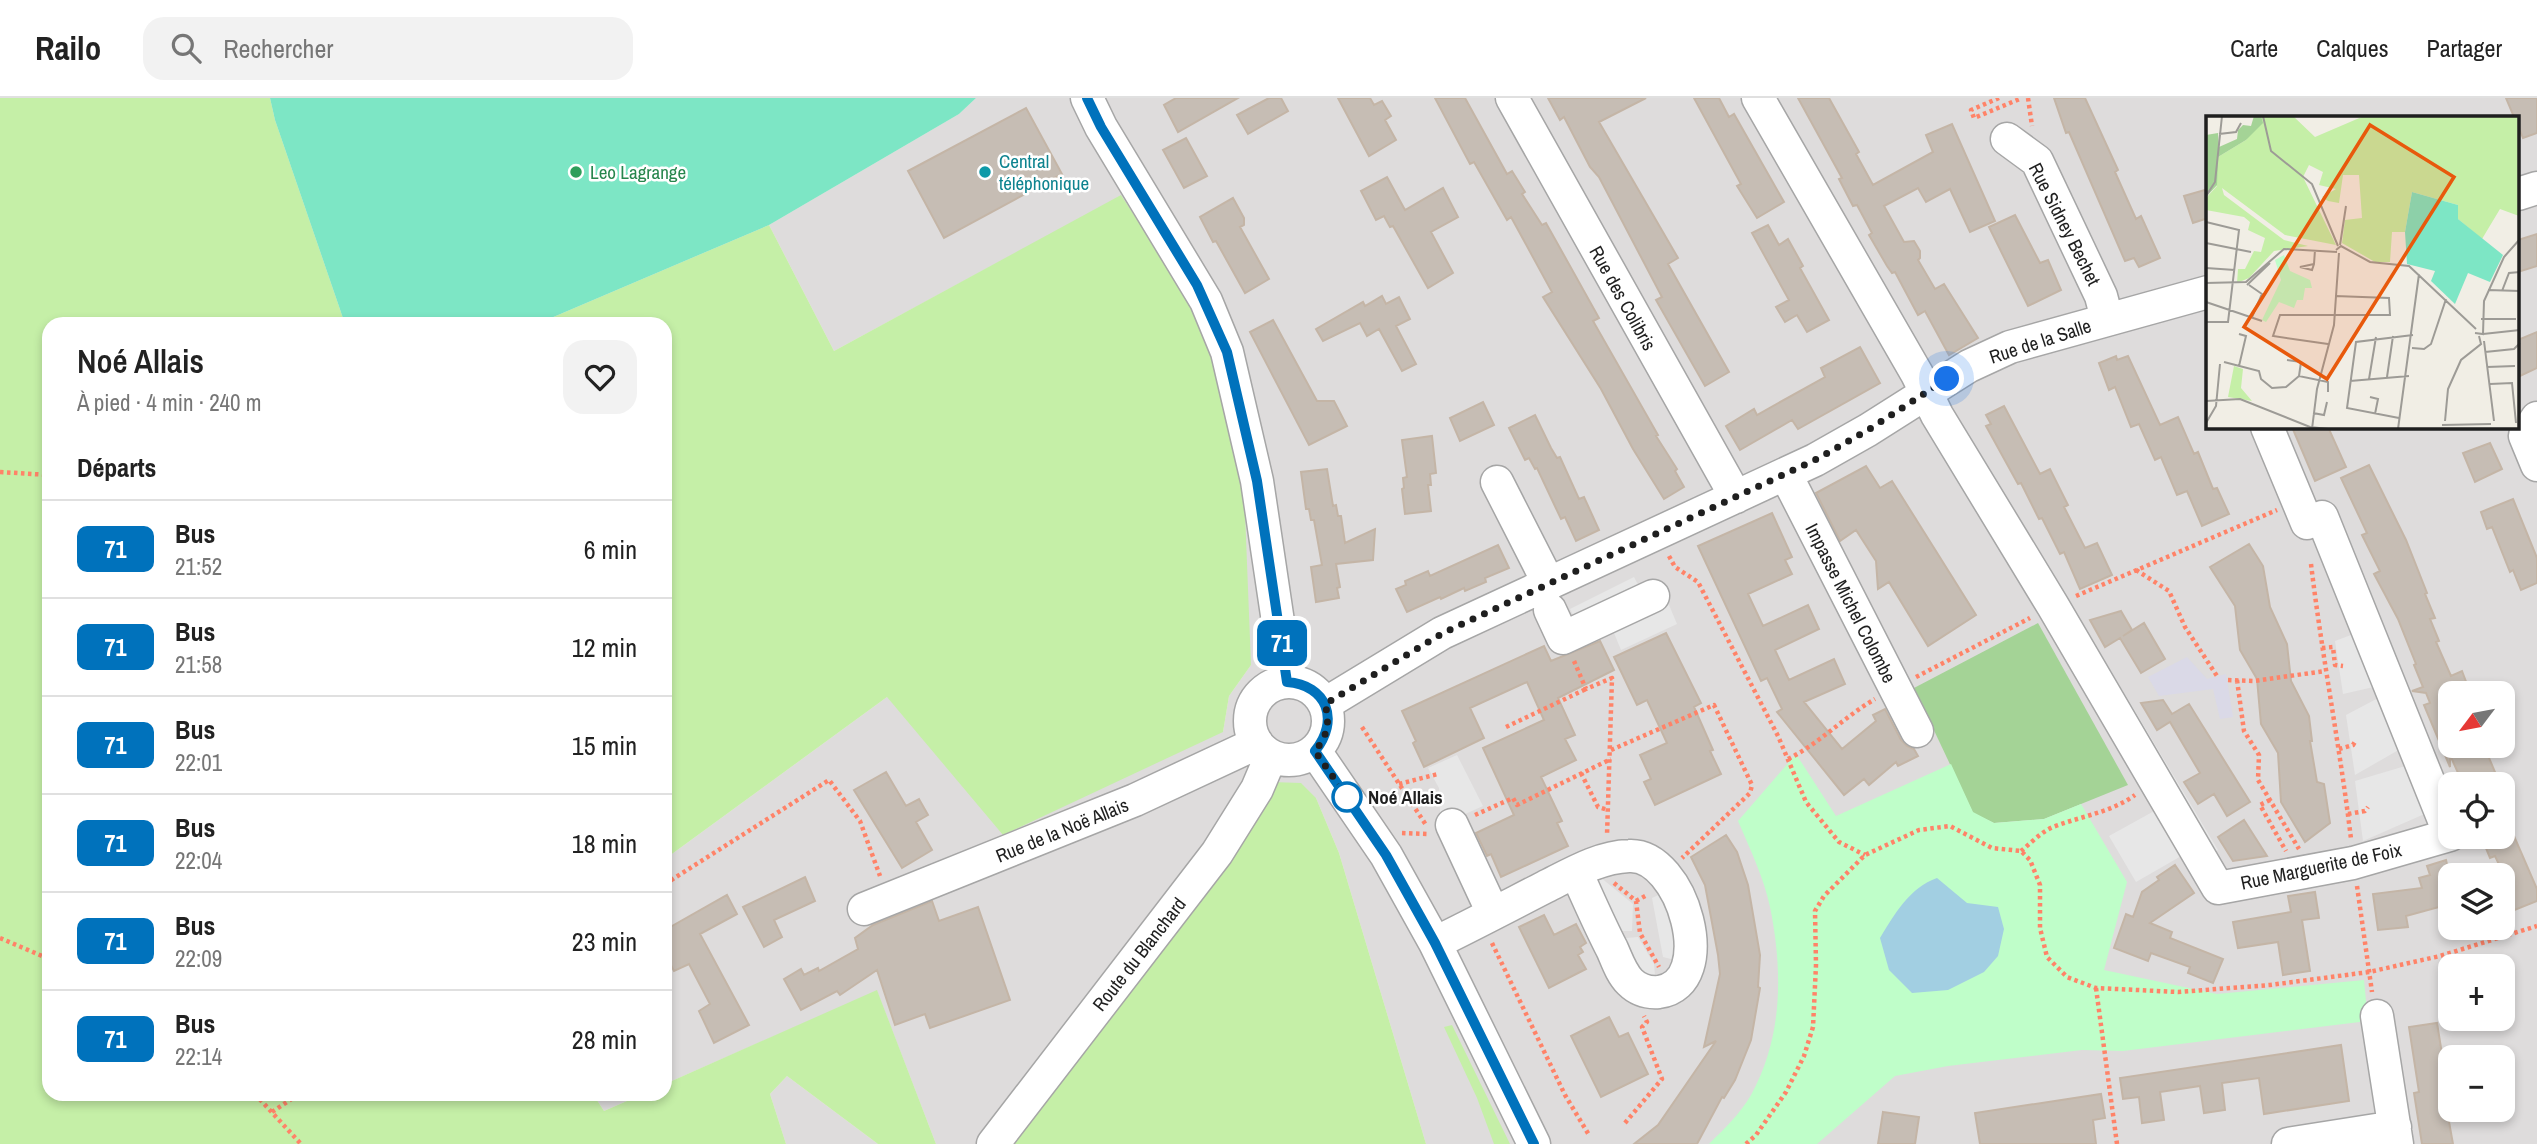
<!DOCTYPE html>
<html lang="fr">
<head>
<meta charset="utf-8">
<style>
  :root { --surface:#fff; --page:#f2f2f2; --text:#222; --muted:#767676; --line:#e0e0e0 }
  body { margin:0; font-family:"Archivo Narrow",sans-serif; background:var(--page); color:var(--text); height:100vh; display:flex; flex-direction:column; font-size:26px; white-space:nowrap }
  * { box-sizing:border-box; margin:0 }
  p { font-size:23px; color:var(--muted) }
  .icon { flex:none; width:38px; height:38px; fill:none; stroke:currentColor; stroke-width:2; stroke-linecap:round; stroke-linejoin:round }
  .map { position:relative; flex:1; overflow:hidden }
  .panel { position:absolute; left:42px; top:219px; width:630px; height:784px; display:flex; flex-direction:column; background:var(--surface); border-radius:21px; box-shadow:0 4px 10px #0003 }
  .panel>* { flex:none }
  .badge { padding:0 14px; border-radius:10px; font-size:24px; line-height:46px }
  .needle { width:46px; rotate:238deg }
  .fabs { position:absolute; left:2438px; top:583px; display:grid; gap:14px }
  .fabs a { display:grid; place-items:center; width:77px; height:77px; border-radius:14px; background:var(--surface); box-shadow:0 4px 10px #0003; font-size:35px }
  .you { position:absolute; width:35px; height:35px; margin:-18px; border:5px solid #fff; border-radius:50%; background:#1a73e8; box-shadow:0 0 0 10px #1a73e833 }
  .map>.badge { position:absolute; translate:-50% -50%; box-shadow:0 0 0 4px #fff }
  h2 { padding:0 35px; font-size:26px; line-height:63px }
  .round { display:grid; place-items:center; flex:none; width:74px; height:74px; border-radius:21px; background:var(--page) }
  .headline { display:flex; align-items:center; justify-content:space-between; height:119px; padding:0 35px }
  h1 { font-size:33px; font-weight:600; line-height:52px }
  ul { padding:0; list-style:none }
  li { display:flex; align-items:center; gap:21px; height:98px; padding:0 35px; border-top:2px solid var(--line) }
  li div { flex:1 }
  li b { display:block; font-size:26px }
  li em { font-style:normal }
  li .badge { min-width:77px; font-weight:700; text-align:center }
  header { display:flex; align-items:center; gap:42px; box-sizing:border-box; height:98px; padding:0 35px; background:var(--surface); border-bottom:2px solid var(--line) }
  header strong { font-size:33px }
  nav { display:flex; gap:38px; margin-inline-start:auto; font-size:24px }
  .search { width:490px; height:63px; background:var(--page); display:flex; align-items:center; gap:18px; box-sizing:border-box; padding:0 24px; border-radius:21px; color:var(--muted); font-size:26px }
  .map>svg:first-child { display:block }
</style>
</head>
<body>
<header>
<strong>Railo</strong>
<div class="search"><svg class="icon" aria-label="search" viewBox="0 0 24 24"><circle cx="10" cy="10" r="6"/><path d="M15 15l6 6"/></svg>Rechercher</div>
<nav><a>Carte</a><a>Calques</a><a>Partager</a></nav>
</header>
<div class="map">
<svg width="2537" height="1046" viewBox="0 0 2537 1046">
  <rect width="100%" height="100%" fill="#f1eee5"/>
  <!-- residential -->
  <path fill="#dedcdc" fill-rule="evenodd" d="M976,0H2537V1046H1426L1339,755L1316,700L1231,751L1013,1046H936L877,893L665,986V761L887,599L1223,634L1229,598L1251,567L1121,98L834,253L769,127L959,16ZM2208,19H2518V329H2208ZM2450,595H2502V648H2450ZM2450,686H2502V738H2450ZM2450,777H2502V830H2450ZM2450,868H2502V920H2450ZM2450,959H2502V1012H2450Z
    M787,978L878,1046H786L770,996Z
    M593,996H643L604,1013Z"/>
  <!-- grass -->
  <path fill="#c5efa7" d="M0,0H270L275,22L345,226H49V996H593L604,1013L643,996H665V986L877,892L936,1046H878L787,978L770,996L786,1046H0Z
    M1121,97L1206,228L1244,389L1251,567L1229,598L1223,634L1003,737L887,599L665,761V226H537L769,127L834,253Z
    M1272,684L1301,685L1316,700L1339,755L1426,1046H1013L1231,751Z
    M1452,927L1510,1046H1494L1477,1000L1444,929Z"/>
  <!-- forest -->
  <path fill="#a4d396" d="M2038,525L2128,687L2044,721L1994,725L1973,715L1914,590Z"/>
  <!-- park -->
  <path fill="#bffec9" d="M1796,656L1836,718L1951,666L1973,714L1994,725L2044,721L2081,706L2127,784L2104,872L2217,896L2364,882L2368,923L2123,953L2082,952L1948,968L1895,978L1817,1046H1709C1724,1031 1740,1016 1751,997C1783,939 1783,873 1770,809C1764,780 1750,751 1738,723Z"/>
  <!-- pitch -->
  <path fill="#7de6c5" d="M270,0H976L959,16L769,127L537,226H345L275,22Z"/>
  <!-- parking -->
  <path fill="#e7e7e7" d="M1634,479L1643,496L1661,488L1677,526L1621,552L1614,535L1579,528L1570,511Z
    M2359,534L2378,588L2343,596L2335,543Z
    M2089,536L2218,752L2212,755L2083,540Z
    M2382,598L2402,650L2355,677L2346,617Z
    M1457,657L1483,708L1445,725L1440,713L1439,690L1428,670Z
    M2412,666L2429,714L2363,743L2355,683Z
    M2156,712L2183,757L2136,784L2109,738Z
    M1600,779L1633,806L1632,833H1611L1589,785Z
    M1669,792L1683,864L1663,859L1652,800Z
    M1638,839L1654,866L1656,889L1641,887L1615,841Z"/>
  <!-- plaza -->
  <path fill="#dad9e7" d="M2187,559L2207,581L2226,576L2233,619L2220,621L2213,591L2159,598L2148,579Z"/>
  <!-- water -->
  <path fill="#a2cfe2" d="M1937,780L1967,805L1998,809L2004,831L1998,858L1984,874L1948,892L1912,895L1889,872L1880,840C1894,817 1910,789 1937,780Z"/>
  <!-- building -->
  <path fill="#c6bdb4" stroke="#c4b5a6" stroke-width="2" d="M1176,0H1238L1178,34L1164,7Z
    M1269,0H1281L1288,13L1248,36L1237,17Z
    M1338,0H1370L1374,7L1382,3L1391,18L1385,22L1396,42L1369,58Z
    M1435,0H1465L1507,76L1512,73L1525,94L1522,96L1542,127L1546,125L1599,220L1593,223L1658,337L1656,338L1677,371L1675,373L1684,389L1664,401L1633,351L1601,291L1543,199L1552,194L1511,119L1507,122L1474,64L1470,66Z
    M1548,0H1646L1599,24L1678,160L1668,166L1729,274L1705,288L1656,202L1662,199L1599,79L1590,69L1564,19L1560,22Z
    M1694,0H1719L1729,19L1734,16L1784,104L1757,120L1737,88L1741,86Z
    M1798,0H1829L1859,54L1856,56L1873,87L1933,54L1926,37L1952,26L1995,123L1970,134L1950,91L1926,104L1918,90L1884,108L1904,144L1914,143L1920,153V160L1918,162L1935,191L1944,186L1978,240L1949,257L1925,213L1918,217L1895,174L1892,175L1887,168L1869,137L1872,135L1857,107L1853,108L1839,81L1842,80Z
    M2054,0H2085L2118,72L2115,74L2136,121L2141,118L2160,160L2139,169L2134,160L2125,163L2069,34L2066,35Z
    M2506,0H2537V35L2523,40L2518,28V19H2514Z
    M1026,10L1062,76L944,140L908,73Z
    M1186,40L1207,78L1184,90L1163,52Z
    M1387,79L1405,112L1443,90L1458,119L1431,134L1453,175L1428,190L1393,128L1390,129L1384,118L1376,122L1361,93Z
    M2208,91V120L2193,125L2184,98Z
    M1233,100L1244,120V127L1240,129L1269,181L1245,195L1216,143L1213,144L1200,119Z
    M2015,117L2040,165L2048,162L2061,192L2028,208L1989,129Z
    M1768,127L1779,147L1788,141L1803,168L1800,170L1829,222L1807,234L1797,217L1785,224L1776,209L1789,202L1752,135Z
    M2537,136V168L2518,174V142Z
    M1382,198L1386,206L1399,199L1410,221L1396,228L1416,266L1402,273L1379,231L1367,238L1360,225L1323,243L1316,231L1363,204L1365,208Z
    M1273,222L1317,303H1334L1347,328L1309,347L1250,234Z
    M2537,234V270L2518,279V242Z
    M1860,249L1880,285L1798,331L1792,322L1740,352L1726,328L1754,311L1757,317L1825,279L1821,270Z
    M2116,258L2117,262L2128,258L2160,327L2178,319L2194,356L2198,354L2213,391L2217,390L2229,416L2202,428L2187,393L2177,397L2161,359L2155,362L2139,326L2131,329L2115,289L2109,292L2099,265Z
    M1483,304L1494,327L1460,343L1450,320Z
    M2004,308L2040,376L2050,371L2068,407L2064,409L2085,450L2097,445L2112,477L2080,491L2064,454L2060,456L2042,420L2039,421L2021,385L2018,386L1986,328L1991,326L1986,317Z
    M1535,317L1551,350L1557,360L1560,359L1579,401L1584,399L1599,432L1576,443L1565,419L1561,421L1537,370L1535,371L1529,360L1525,362L1509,330Z
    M2292,329H2328L2346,369L2315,383Z
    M1432,338L1436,375L1430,376L1431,387H1428L1431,413L1405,416L1402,391L1404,390L1403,380L1407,379L1402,342Z
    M2490,345L2502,371L2475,384L2463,355Z
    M2369,367L2406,442L2427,495L2425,496L2435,520L2430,521L2439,543L2436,544L2451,578L2462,573L2468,589L2457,593L2458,595H2450V648H2484L2500,686H2463L2450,657V669L2424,607L2430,605L2426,595L2412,593L2423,589L2414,567L2416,566L2398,521L2374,476L2380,473L2362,437L2367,435L2341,380Z
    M1866,368L1880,390L1892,383L1976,517L1928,548L1889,484L1878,491L1876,463L1856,432L1840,443L1816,395Z
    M1327,371L1333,408L1336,407L1338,418H1341L1345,445L1375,431L1373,462L1336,466L1340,489L1337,490L1339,500L1316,504L1311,469L1322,467L1314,422H1311L1309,411H1306L1301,374Z
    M2513,401L2537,460V485L2521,492L2513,472L2510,474L2492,429L2487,431L2481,414Z
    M1772,415L1792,459L1785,462L1792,476L1748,496L1763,528L1808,507L1819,531L1775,552L1789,582L1834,561L1845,586L1804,604L1842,651L1876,623L1873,617L1885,611L1901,642L1907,648L1914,651L1918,658L1898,668L1896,664L1869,687L1864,681L1844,697L1777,614L1782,611L1767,580L1761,583L1698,448Z
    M2249,446L2263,468L2270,509L2287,546L2291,583L2309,618L2312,643H2310L2317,684L2324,686L2330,725L2305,744L2281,704L2278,655L2261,626L2257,581L2240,552L2235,508L2210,469Z
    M1498,447L1509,470L1485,480L1486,484L1465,493L1464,490L1441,501L1440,499L1407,514L1396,491L1406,487L1405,483L1428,473L1430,478Z
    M2121,513L2132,532L2123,538L2144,525L2165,561L2141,575L2120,540L2105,549L2090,522Z
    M1666,535L1701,605L1694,609L1713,652L1710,653L1721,676L1655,707L1644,684L1651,681L1640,657L1667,645L1647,602L1637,607L1614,559Z
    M1600,543L1614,572L1558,600L1575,637L1565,641L1576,662L1541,679L1562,723L1557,725L1568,748L1501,779L1491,756L1487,758L1476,735L1514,717L1483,650L1544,622L1527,584L1470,610L1484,640L1424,669L1413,645L1416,643L1402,613L1544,548L1551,563Z
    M2163,602L2172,616L2189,606L2250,704L2227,718L2214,696L2198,706L2184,684L2200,675L2170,624L2157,632L2141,605Z
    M886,674L906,708L919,701L928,717L916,724L932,752L902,770L854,692Z
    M2244,722L2267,758L2233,763L2218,739Z
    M1726,737L1737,754L1748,787L1760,857L1758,889L1760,890L1751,942L1735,982L1724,1000L1722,999L1697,1046H1634L1658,1027L1716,943L1704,949L1720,876L1718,857L1705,787L1691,759Z
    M2481,738H2514L2537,791V803L2502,817V798L2512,794L2495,758L2490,760Z
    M2446,762L2450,778V806L2406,818L2408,829L2378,832L2373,796L2422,790L2419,780L2430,777L2427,768Z
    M2175,767L2194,795L2150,825L2172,834L2170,840L2223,861L2213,885L2188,875L2190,869L2151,855L2148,863L2114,850L2126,816L2133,819L2142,794L2159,782L2157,779Z
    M805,779L815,803L774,822L782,839L764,849L743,809Z
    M2315,794L2319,820L2302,822L2310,873L2283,877L2278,844L2238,850L2233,824L2291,814L2288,798Z
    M727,797L737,816L700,836L749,927L714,945L699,913L710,906L689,866L674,873L665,856V832Z
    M932,803L939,823L978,809L1010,902L930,930L925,916L895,927L877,872L840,897L837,893L801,912L784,881L801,871L804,877L818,870L819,873L858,851L855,840L873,827Z
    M1544,817L1554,837L1576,826L1586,845L1580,849L1583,854L1578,857L1586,871L1549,890L1519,829Z
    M1609,919L1619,939L1628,935L1648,976L1601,999L1571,938Z
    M2437,925L2442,956L2446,955L2449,975H2446L2450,1006L2446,1007L2453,1046H2422L2414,995L2419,994L2409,929Z
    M2341,947L2349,1003L2264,1016L2259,980L2222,985L2225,1012L2204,1015L2200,988L2160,994L2164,1022L2142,1025L2139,999L2123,1001L2120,980Z
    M2101,996L2105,1020L2093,1022L2096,1046H1980L1975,1015Z
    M1883,1014L1919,1019L1915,1046H1878Z"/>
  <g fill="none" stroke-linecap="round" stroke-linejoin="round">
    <defs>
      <path id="minor" d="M1087,0L1101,29L1206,203L1227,254L1257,383L1287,584
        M1512,0L1736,399
        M1758,0L1917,276L1937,317L2053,508L2218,790L2353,765L2450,737L2322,419L2307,425L2267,329
        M2007,41L2037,63L2101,198L2107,221
        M2518,96L2537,90
        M2537,320L2525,338L2537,367
        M1786,377L1917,633
        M1497,384L1549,486
        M1550,512L1563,540L1653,498
        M1250 623a39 39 0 1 1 78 0a39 39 0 1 1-78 0Z
        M1325,606L1442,535L1815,362L1868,332L1969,268L2010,249L2208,194
        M1315,653L1386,757L1435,845L1534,1046
        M1452,727L1493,815
        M864,811L1135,702L1257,645
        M1435,845C1472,827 1508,808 1545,789C1571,776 1599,759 1629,758C1683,755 1720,886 1659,894C1647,895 1638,892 1630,884C1621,875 1617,862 1612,851C1599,826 1588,800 1576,774
        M2377,918L2397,1046
        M993,1046L1217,755L1257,691L1271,658
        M2288,1046L2395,1029"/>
    </defs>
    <!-- minor casing -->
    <use href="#minor" stroke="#a6a6a6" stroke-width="35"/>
    <!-- path -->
    <path stroke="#ff8368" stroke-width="4.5" stroke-dasharray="3.5 3.5" stroke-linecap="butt" d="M1999,0L1971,12L1974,20L2022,0
      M2028,0L2032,28
      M0,374L49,377
      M1669,458L1675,469L1698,484L1778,638L1806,704L1839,744L1865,757
      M2311,466C2322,558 2340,649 2351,741
      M2136,472L2169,493L2185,529L2217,578
      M2076,498L2277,412
      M2322,550L2333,549L2335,567L2343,568
      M1574,563L1586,591L1612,580L1607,737
      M1916,579L2030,520
      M2228,582L2254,583L2325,573
      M2237,582L2244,633L2259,657L2258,682L2299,751
      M1362,629L1426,727
      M1506,629L1586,591
      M2339,651L2353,647L2356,642
      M1611,652L1714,607L1752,687L1750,695L1682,760
      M1788,661C1820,645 1844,619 1875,601
      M1581,675L1598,709L1608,712
      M1399,686L1438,676
      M2270,702L2260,707L2286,753
      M2348,716L2365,713L2368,709
      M1475,717L1513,700L1517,707L1611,661
      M1402,735L1428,736
      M2021,753C2031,745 2041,734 2053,729C2081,718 2110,715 2135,697
      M1614,785L1636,803L1640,835L1659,869
      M665,786L829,682L860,723L880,778
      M2357,788L2372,894
      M1636,803L1647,797
      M0,840L49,861
      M1492,845L1565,997L1589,1037
      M2096,890L2117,1046
      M255,996L301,1046
      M272,1014L299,996
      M1625,1025L1662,981L1642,929L1647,924L1644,918
      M1746,1046L1756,1037L1786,994L1804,958L1813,929L1816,867L1815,813L1824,798L1865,757L1919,732L1950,728L1992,750L2021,753L2030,762L2040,787V830L2047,859L2067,879L2096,890L2178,894L2270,887L2369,874L2440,858L2537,828"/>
    <!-- minor -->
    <use href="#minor" stroke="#fff" stroke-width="32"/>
  </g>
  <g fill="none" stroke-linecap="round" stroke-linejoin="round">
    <defs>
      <path id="line" d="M1087,0L1101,29L1197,187L1227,254L1257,383L1287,584C1327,587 1340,622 1315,653L1386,757L1435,845L1534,1046"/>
    </defs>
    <!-- line casing -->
    <use href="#line" stroke="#fff" stroke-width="16"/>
    <!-- line -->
    <use href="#line" stroke="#0072bc" stroke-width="10"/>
    <!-- walk -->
    <path stroke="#1f1f1f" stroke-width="7" stroke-dasharray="0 12.6" d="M1347,699L1315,653C1328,637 1330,625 1325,606L1443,535L1815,362L1868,332L1947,281"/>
  </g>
  <!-- markers -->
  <circle fill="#2e9e5b" stroke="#fff" stroke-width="2.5" cx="576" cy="74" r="7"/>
  <circle fill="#0f9aa8" stroke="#fff" stroke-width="2.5" cx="985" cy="74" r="7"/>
  <circle fill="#fff" stroke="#0072bc" stroke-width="3.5" cx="1347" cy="699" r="14"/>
  <g text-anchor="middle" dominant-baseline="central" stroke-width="5" stroke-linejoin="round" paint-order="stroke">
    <!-- culture labels -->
    <g font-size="19" fill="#0d838f" stroke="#fff" text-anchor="start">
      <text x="999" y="63">Central<tspan x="999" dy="22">téléphonique</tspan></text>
    </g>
    <!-- leisure labels -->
    <g font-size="19" fill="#27864d" stroke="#fff" text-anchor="start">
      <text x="590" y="74">Leo Lagrange</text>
    </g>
    <!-- street labels -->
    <g font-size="19" fill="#1f1f1f" stroke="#fff">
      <text transform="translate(2065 126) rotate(63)">Rue Sidney Bechet</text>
      <text transform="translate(1623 200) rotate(61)">Rue des Colibris</text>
      <text transform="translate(2040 243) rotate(-18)">Rue de la Salle</text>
      <text transform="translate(1851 505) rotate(63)">Impasse Michel Colombe</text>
      <text transform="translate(1062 732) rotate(-22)">Rue de la Noë Allais</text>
      <text transform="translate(2321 768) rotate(-12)">Rue Marguerite de Foix</text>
      <text transform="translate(1139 856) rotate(-52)">Route du Blanchard</text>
    </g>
    <!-- stop labels -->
    <g font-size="19" font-weight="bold" fill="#1f1f1f" stroke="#fff" text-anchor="start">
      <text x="1368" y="699">Noé Allais</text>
    </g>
  </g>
  <!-- overview -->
  <g transform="translate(2206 18)">
    <rect width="313" height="313" fill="#f1eee5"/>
    <path d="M55,0H87L109,21L158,0H313V100L294,93L276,123L252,103V89L206,76L199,116H186L184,146H169L136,127L139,104L156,102L153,59H137L133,87L122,85L116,81L130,73L113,69L117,56L103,49L97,61L130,129L79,119L16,72L18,79L78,124L102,130L68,135L43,162L31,167L32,153H39L48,135L55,136L59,122L42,114L44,106L38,101L0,94V82L11,70L8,67L12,41L40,24ZM28,250L37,253L35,272L46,285L22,281Z" fill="#c5efa7"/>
    <path d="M48,0H55L57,7L40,24L12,41L11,69L0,81V19L12,17L13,31L31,23L32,14L37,9L45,10Z" fill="#a4d396"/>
    <path d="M78,139L84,155L104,164L106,172H99L97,184H91L88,192L73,186L60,206L56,204L75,164L69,144Z" fill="#bffec9"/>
    <path d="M206,76L252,89V103L297,139L284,166L262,157L249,188L225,165L229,155L201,148L199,116Z" fill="#7de6c5"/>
    <path fill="none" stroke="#9d9b96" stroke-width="2" d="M57,0L65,35L106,68L132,130M13,18L30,16L35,7M0,80L9,66L16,0M0,106L33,114L22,206H0M0,127L45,136M134,129L140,90M130,134L135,130L164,146L203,150L270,213M108,148L94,151L106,154L108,148L109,134M0,152L29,154M0,167L40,166L78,133L131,136M41,169L64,147M43,169L56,178L46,201M282,174L314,175M296,175L303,157L314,156M0,186L56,205M275,203H310M269,217L277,218L278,185L298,141L314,123M277,218L314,214M278,225L288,305M122,228L67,220L74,199H184L183,182L129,180M206,232L218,233L225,228L240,183M279,236L308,233L314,227M81,244L95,246L93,260M18,246L53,255L55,263L66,272L80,271L93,260L122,266V276M33,250L40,220L33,218M281,251L309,250M181,261L187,220M163,263L170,221M144,265L203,260M284,268L306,267L310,307M164,281L172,283L169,298M0,285L34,283L104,311L122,313M107,297L118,299L121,286M193,302L141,292L150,226L207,219M239,305L242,273L255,244L275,228L273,220M0,307L10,290L14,248M236,309L285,308M106,313L111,273L128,209L133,137M192,313L213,158"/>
    <path fill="#e8590c" fill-opacity="0.15" stroke="#e8590c" stroke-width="3.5" d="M164,9L248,61L121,263L38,211Z"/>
    <rect width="313" height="313" fill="none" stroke="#1f1f1f" stroke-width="3.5"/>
  </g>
</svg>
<div class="fabs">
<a><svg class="needle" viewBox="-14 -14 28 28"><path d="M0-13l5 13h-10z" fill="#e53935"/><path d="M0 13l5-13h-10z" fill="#767676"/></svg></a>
<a><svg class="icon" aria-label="locate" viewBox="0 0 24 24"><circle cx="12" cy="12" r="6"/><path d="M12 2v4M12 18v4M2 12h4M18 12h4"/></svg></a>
<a><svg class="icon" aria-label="layers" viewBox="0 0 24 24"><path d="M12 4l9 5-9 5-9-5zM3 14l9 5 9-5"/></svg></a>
<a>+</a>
<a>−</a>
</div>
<div class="you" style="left:1947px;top:281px"></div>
<b class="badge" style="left:1282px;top:545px;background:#0072bc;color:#fff">71</b>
<section class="panel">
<div class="headline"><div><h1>Noé Allais</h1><p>À pied · 4 min · 240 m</p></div><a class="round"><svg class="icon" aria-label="heart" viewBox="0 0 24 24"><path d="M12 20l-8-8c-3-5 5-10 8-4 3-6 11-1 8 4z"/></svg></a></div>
<h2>Départs</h2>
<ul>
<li><span class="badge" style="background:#0072bc;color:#fff">71</span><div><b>Bus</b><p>21:52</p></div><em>6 min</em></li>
<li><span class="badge" style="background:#0072bc;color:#fff">71</span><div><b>Bus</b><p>21:58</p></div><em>12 min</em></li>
<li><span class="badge" style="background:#0072bc;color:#fff">71</span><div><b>Bus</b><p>22:01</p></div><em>15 min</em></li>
<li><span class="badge" style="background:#0072bc;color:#fff">71</span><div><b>Bus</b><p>22:04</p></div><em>18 min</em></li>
<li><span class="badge" style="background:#0072bc;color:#fff">71</span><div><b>Bus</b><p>22:09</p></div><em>23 min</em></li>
<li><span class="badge" style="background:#0072bc;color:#fff">71</span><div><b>Bus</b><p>22:14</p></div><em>28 min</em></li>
</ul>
</section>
</div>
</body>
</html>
